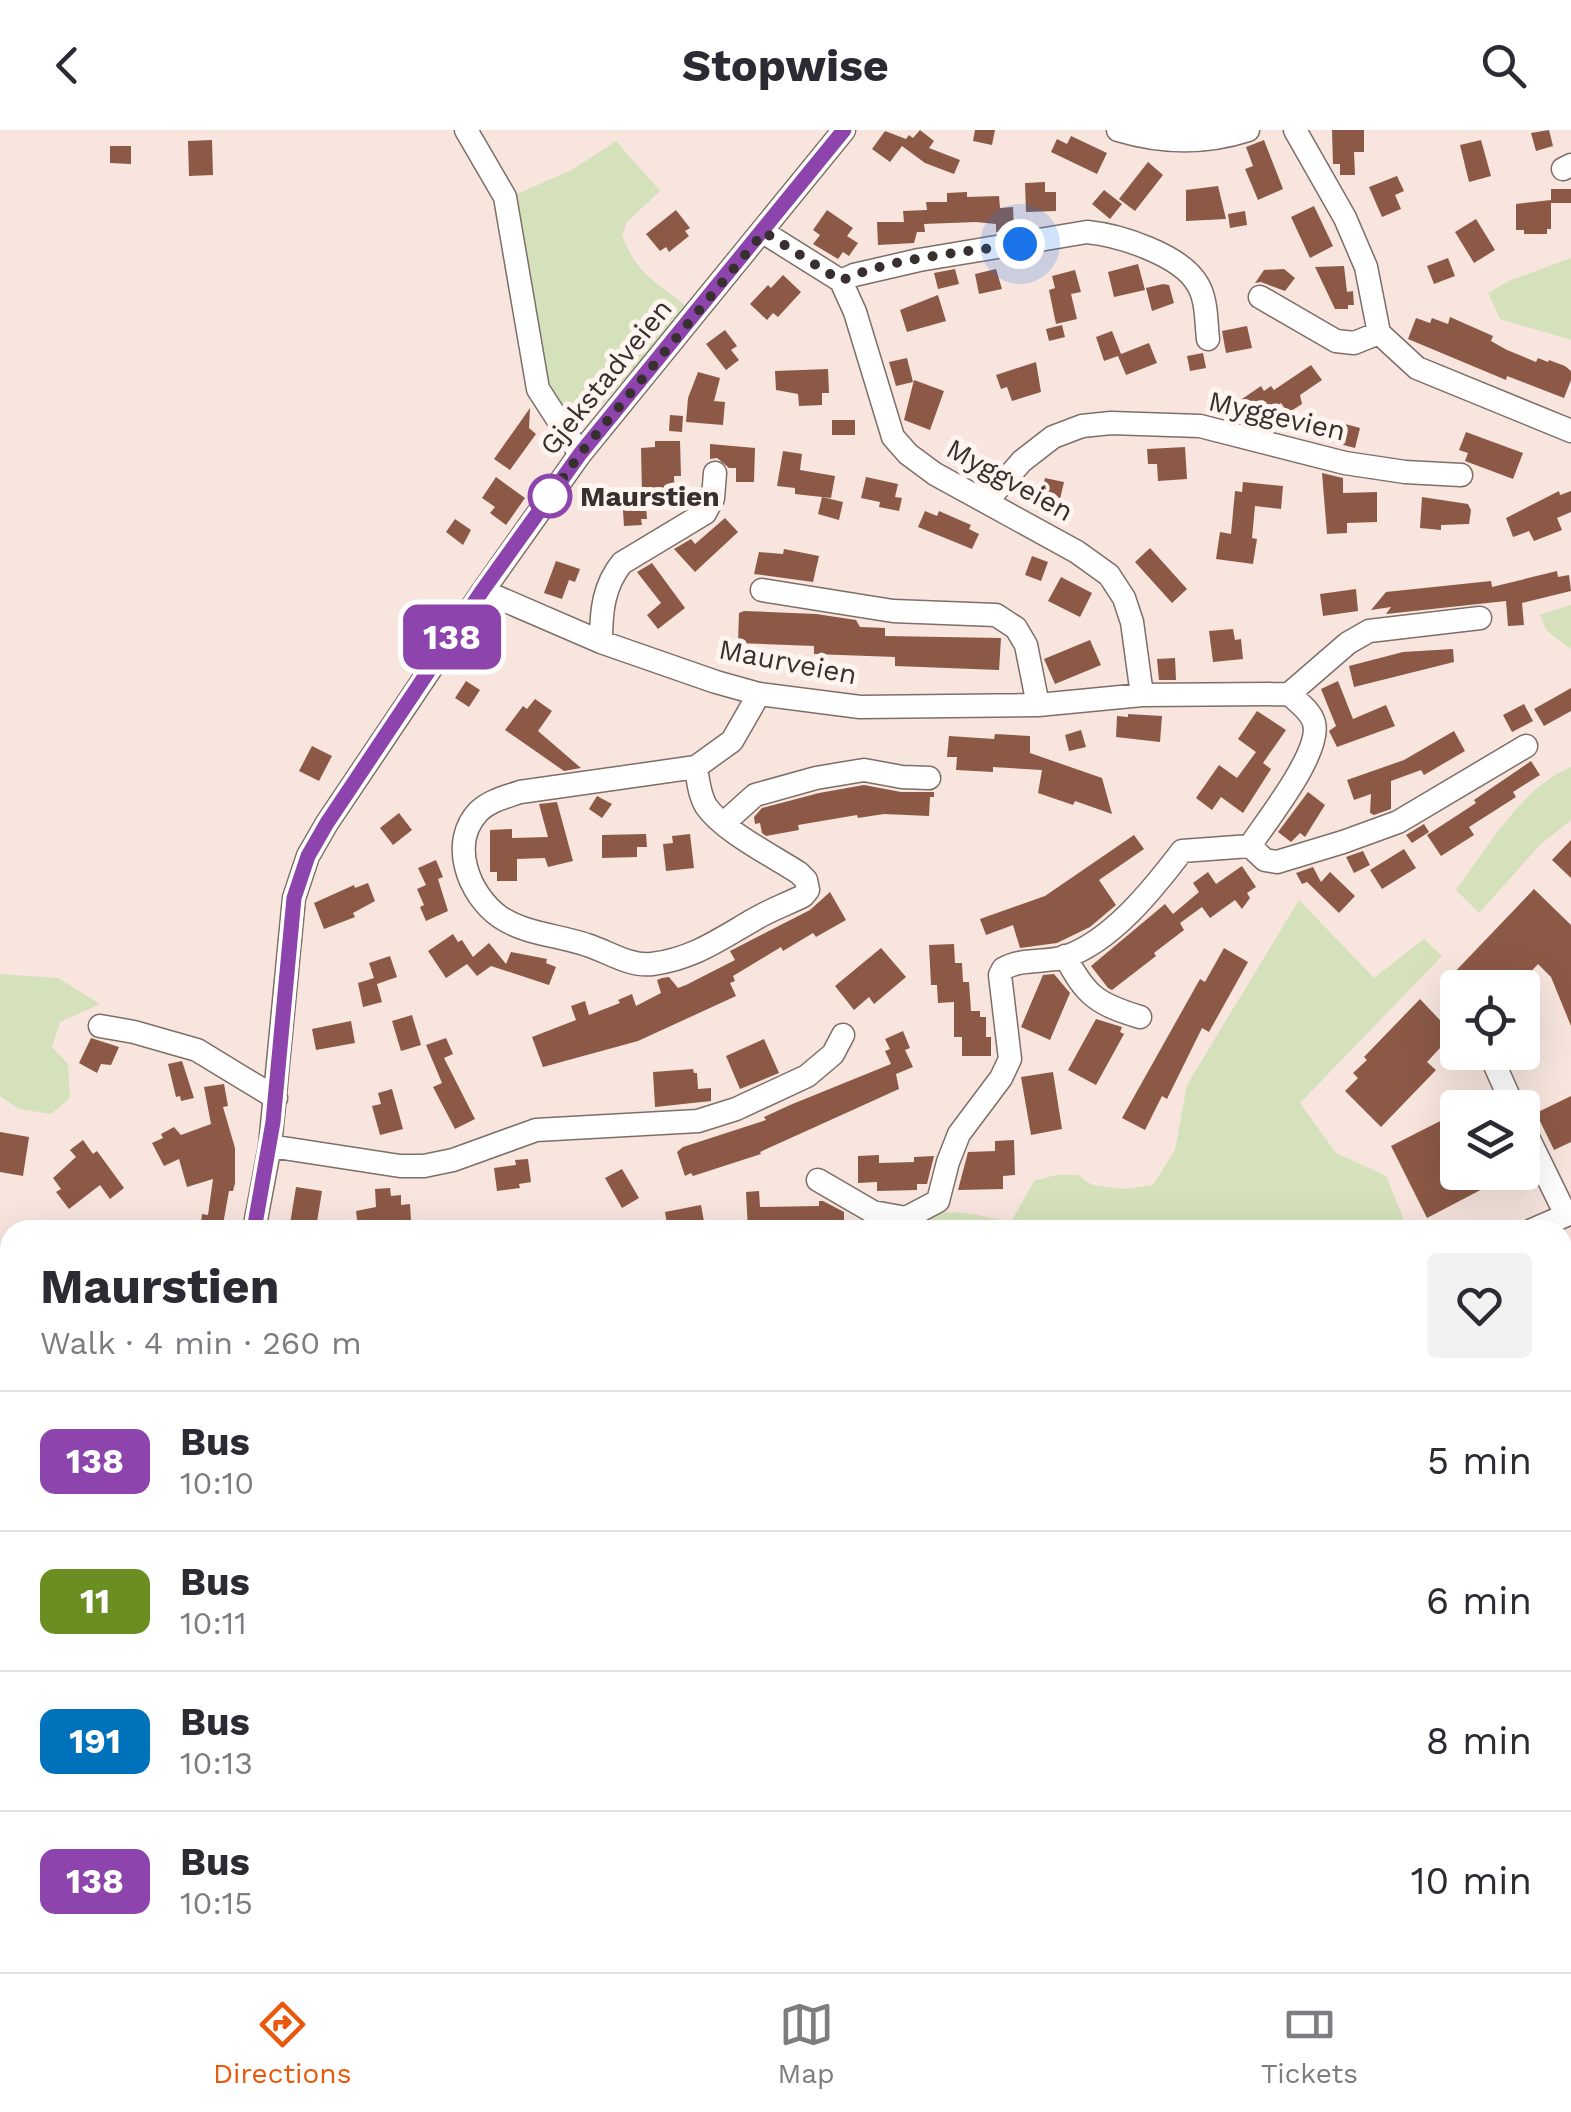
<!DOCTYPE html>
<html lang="en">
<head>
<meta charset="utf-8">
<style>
  :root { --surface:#fff; --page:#f2f2f3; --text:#2b2b33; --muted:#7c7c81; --line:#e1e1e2; --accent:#ea580c }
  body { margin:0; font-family:"Work Sans",sans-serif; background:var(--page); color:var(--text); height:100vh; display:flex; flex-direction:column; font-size:38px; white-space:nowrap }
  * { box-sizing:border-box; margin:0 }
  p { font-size:32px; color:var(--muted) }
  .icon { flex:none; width:55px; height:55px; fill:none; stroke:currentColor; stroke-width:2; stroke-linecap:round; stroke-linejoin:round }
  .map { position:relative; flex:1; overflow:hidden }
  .drawer { position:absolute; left:0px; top:1090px; width:1572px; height:752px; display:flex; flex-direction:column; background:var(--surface); border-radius:30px 30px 0 0; box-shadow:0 10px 40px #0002 }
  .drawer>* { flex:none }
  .badge { padding:0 20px; border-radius:15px; font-size:35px; line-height:65px }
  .controls { position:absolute; left:1440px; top:840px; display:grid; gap:20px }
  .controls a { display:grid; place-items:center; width:100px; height:100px; border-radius:10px; background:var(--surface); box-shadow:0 10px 40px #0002; font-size:50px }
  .you { position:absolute; width:50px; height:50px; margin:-25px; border:8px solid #fff; border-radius:50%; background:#1a73e8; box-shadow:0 0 0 15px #1a73e833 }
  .map>.badge { position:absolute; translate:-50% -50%; box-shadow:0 0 0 5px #fff }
  .round { display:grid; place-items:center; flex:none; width:105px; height:105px; border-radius:10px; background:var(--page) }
  .headline { display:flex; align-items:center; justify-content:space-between; height:170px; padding:0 40px }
  h1 { font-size:48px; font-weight:700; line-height:75px }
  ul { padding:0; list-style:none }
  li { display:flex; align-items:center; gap:30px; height:140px; padding:0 40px; border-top:2px solid var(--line) }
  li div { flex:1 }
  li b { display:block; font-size:38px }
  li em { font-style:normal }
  li .badge { min-width:110px; font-weight:700; text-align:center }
  header { display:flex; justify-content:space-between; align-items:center; height:130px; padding:0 40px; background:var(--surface); font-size:45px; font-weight:700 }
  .dock { display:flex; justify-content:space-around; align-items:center; height:140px; border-top:2px solid var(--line); background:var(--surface); font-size:28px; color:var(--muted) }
  .dock a { display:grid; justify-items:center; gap:5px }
  .dock .active { color:var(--accent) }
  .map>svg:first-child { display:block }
</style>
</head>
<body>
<header><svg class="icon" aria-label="back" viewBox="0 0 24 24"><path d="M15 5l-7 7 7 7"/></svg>Stopwise<svg class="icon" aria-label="search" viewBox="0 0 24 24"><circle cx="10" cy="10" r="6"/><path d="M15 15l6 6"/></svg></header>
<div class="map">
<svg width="1571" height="1842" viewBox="0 0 1571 1842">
  <rect width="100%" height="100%" fill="#f7e5de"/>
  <!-- green -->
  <path fill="#d4e1bb" d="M616,11L660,61L627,92L622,105C638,147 655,150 688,178L576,304L553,277L512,66L572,40Z
    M1571,128V210L1500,189L1488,163L1509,151Z
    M1571,475V519L1547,501L1540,485Z
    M1571,637V690L1540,715L1479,783L1456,760C1488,717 1521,658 1571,637Z
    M1299,770L1374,848L1424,809L1442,826L1300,973L1336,1023L1386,1046L1408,1100H916C933,1069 982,1087 1011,1092L1034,1051L1056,1045H1078L1092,1055L1124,1059L1153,1055L1175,1020L1187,955Z
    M0,844L58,848L100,874L60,892L52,917L68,934L70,968L51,984L19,979L0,966Z
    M1571,1182V1367L1562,1362V1185Z
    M1571,1462V1842H1170L1150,1833L1562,1832V1467Z
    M10,1592V1832L110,1833L100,1842H0V1607Z
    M357,1832H552L566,1842H343Z
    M929,1833H1043L1035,1842H900Z"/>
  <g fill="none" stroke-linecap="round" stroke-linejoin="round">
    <!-- stream -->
    <path stroke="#7b9ab4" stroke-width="5" d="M1562,1289L1571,1293"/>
  </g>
  <!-- building -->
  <path fill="#8c5946" d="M920,0L934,11L929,18L960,30L954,44L925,33L902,16L890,32L872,19L885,1L906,9L909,5L913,8Z
    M975,0H995L992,15L973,11Z
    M1332,0H1364V22H1354L1355,45H1340V34H1333Z
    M1549,0L1553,16L1536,21L1531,3Z
    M1071,6L1107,23L1097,44L1051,22L1057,9L1067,14Z
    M212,10L213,45L189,46L188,11Z
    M1264,10L1283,59L1258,70L1245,39L1253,36L1246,17Z
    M1481,10L1491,46L1469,52L1460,15Z
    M110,16H131V34L110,33Z
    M1148,32L1163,45L1135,81L1119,69Z
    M1397,46L1404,61L1395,65L1401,79L1382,87L1369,57Z
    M1045,52V62H1056V81L1026,82L1025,53Z
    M1218,56L1226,89L1186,91V60Z
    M1551,59H1571V73H1551V99H1547V104H1524V100H1516V74L1551,70Z
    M1104,60L1122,74L1110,89L1092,74Z
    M967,62V67L999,66L1000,78L1013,77L1014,99L996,102V94L976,92L924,94L925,102H917L914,113L878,115L877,92H904L903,81L927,80L926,72H947V63Z
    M1314,76L1333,116L1310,128L1291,87Z
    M676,80L690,98L685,101L689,106L669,122L666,117L660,121L646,104Z
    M827,80L853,98L847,106L858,113L849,126L843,122L838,129L813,114L820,105L813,100Z
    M1245,81L1247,95L1230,98L1228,84Z
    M1476,89L1495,120L1474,133L1455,102Z
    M1448,128L1455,146L1434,154L1427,136Z
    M1138,134L1145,160L1114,167L1108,142Z
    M1344,136L1347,162L1353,161L1354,175H1348V179H1335L1315,137Z
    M955,139L959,154L938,159L934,143Z
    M996,139L1002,159L979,164L975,144Z
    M1284,139L1295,148L1285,161L1261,152L1255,153L1264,140Z
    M1075,140L1081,162L1071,164L1077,189L1056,194L1049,160L1055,158L1052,146Z
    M783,145L801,162L778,187L773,183L767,190L750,174L768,155L771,158Z
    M1163,154L1169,155L1174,173L1152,181L1146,158Z
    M938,165L946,191L907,202L900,180Z
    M1450,187L1493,206L1491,211L1507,220L1536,232L1538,228L1548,232L1549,230L1565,236L1571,241V250L1564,268L1507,246L1506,250L1408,209L1416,188L1430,193L1432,188L1448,194Z
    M1062,195L1065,207L1049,211L1046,199Z
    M1247,196L1252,218L1226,223L1222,201Z
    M725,200L737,216L731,220L739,230L726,240L706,214Z
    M1112,201L1121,224L1149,213L1157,233L1126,245L1118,226L1104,231L1096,207Z
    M1203,223L1206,238L1190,241L1187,226Z
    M907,228L913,252L896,256L889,232Z
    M1036,232L1041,262L1012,271L1007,257L1001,259L996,245Z
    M1311,235L1322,250L1300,265L1302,274L1288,283L1281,273L1256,290L1242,269L1261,256L1264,261L1271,256L1274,260Z
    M828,239L829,263H822V275L799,276L798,264L776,260L775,241Z
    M698,242L720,248L714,271L725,272L723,295L686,292L688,268Z
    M914,250L944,261L930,300L904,290Z
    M530,278L529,298L536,304L510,340L494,329Z
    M670,285L683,286L682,302L669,301Z
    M832,290H855V305H832Z
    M1338,292L1360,298L1355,318L1332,312Z
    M1466,302L1523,323L1513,349L1465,331L1468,323L1459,320Z
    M655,311H680L681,346H674L675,374L646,376L647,389H641L642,395L624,396L622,366L642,364L641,318L655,317Z
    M710,314L755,318L754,352H736V338H729L717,328L710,329Z
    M1185,317L1187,349L1158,351L1157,334H1148L1147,319Z
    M783,321L802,324L800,340L835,346L831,368L795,364V358L777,356Z
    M1322,343L1343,348V363L1377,362V392L1347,393V403L1327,404Z
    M496,347L525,368L506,395L490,383L495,377L482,368Z
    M866,347L898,354L895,367L902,368L899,381L879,377L880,372L861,368Z
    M1045,348L1064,352L1058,378L1039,374Z
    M1243,352L1283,356L1281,379L1255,376L1252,408L1257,409L1253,434L1216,429L1220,402L1231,404L1235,361L1242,362Z
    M1559,361L1560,365L1571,361V382L1557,388L1562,400L1534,411L1529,401L1513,407L1506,388Z
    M822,367L843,372L839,390L818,384Z
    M1422,367L1468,374L1471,380L1469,394L1441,395V400L1420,398Z
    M925,381L937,386L939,381L971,395L969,399L979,404L972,419L918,397Z
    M725,388L738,402L695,442L674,419L691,409L695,414Z
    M455,389L471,400L463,415L446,402Z
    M1150,418L1187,459L1172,473L1135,432Z
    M784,419L819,426L813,452L754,444L759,422L783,424Z
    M1032,426L1048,432L1041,451L1025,445Z
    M556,431L580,439L575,452L569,450L562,469L544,463Z
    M652,433L685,478L658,499L647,485L661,473L637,442Z
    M1557,441L1558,447L1569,445L1571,461L1522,473L1524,495L1508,496L1506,471L1386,484L1391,477L1371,480L1386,462L1491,451L1492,457Z
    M1061,447L1092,463L1080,487L1048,471Z
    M1356,459L1358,481L1323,486L1320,464Z
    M744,481L816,484L856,490L860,497L885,498V506L1001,508L999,540L895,536V527L814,524V516L738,513L739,483Z
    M1233,499L1235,510L1241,509L1243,529L1213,532L1209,501Z
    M1090,510L1101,535L1055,554L1044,529Z
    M1453,519L1454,532L1354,557L1349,536L1403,522Z
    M1175,528L1176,550H1159L1157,529Z
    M466,551L480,560L469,577L455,568Z
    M1338,551L1353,589L1386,575L1395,596L1337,617L1329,601L1336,596L1321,559Z
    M1571,558V581L1544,596L1534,579Z
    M535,569L552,581L538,601L581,638L564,641L505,600L523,576L527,579Z
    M1524,574L1533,591L1512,602L1503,585Z
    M1257,581L1286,600L1263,633L1271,639L1243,683L1221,667L1212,680L1196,668L1219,635L1237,648L1256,622L1238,609Z
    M1128,584L1162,586L1160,612L1116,607L1117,586L1128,587Z
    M1081,600L1086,617L1069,621L1065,605Z
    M1454,601L1465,621L1424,645L1421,640L1391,651V679L1374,685L1370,683L1371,664L1354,670L1347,650L1404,630Z
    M995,604L1030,606V623L1102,648L1112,684L1075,671L1073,675L1038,663L1042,640L993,637V642L956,640L957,627H947L949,606L994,609Z
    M312,616L332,626L319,651L299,641Z
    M1531,631L1540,645L1513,662L1516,667L1469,697L1474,705L1441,726L1427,705L1476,673L1474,670Z
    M864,655L901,662H934V667H930L929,686L884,684L858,688L857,685L798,695L799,700L766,706L762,703L760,693L755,694L754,687L762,678L819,663Z
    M1308,662L1325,675L1305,707L1300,703L1291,712L1278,702Z
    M597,666L612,674L602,688L589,679Z
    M557,672L573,731L548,737L545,728L517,729V751H497V742H490V700L512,699V708L548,707L539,674Z
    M399,683L412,700L393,715L380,698Z
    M1424,694L1429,702L1412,713L1406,705Z
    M646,704L647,717H637V727L602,728V705Z
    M690,704L694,738L666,741L663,714L673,713L672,706Z
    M1134,705L1144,719L1099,750L1116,775L1090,797L1057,813L1020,818L1013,795L986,805L980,789L1045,766Z
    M1571,710V748L1552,730Z
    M1404,719L1416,738L1382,759L1370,740Z
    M1363,721L1370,735L1354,743L1346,727Z
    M436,730L443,747L438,749L448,781L426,791L420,777L424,775L417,759L426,755L418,738Z
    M1242,736L1256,757L1247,763L1250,768L1242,779L1235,770L1210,788L1202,777L1180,793L1184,800L1154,823L1156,826L1112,860L1108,858L1091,836L1165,774L1173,784L1199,762L1193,753L1208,742L1216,754Z
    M1313,737L1321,752L1330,742L1355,766L1339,783L1307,752L1302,754L1296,743Z
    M368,753L375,771L353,783L355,787L324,799L314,773L354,755L355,758Z
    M1534,759L1571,795V896L1551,847L1538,834L1516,858H1459L1449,848Z
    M830,762L846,790L816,807L813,803L783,821L781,817L733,846L735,851L730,853L736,866L638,911L543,937L532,907L576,890L571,876L585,871L589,885L620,873L618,870L632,864L636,876L661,863L657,850L662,848L669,847L678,858L686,855L735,830L730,821L810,780Z
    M453,804L458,812L462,810L473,827L489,813L506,834L511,822L547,829L546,833L556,837L549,855L491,836L477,846L467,834L446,848L428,821Z
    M954,814L955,833H962L963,852H969L971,881H980V887H986V907H991V926H962V907H954V872L938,873L937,855H931L929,815Z
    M881,818L906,847L874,874L869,867L854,880L835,856Z
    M1224,818L1248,832L1209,902L1202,898L1167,969L1162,966L1145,1000L1122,988L1200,849L1205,852Z
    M390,826L397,847L377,854L382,872L363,877L358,853L374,848L369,833Z
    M1054,844L1070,863L1050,910L1021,897L1043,845Z
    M1420,869L1453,904L1427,932L1436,940L1381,997L1345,961L1358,948L1353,943L1367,930L1364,927Z
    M412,885L421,915L401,921L392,891Z
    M1096,889L1122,897L1120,902L1124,904L1096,955L1068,940Z
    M351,891L355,913L316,920L312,899Z
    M903,901L910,918L905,920L913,937L896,944L899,959L760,1022L761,1024L693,1046L691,1043L685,1046L677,1022L683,1017L766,990L764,987L790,975L891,934L885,921L890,919L885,909Z
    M91,908L119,917L111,935L101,934L97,943L79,933Z
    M446,908L453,924L444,928L475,989L455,999L433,957L442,953L426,915Z
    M764,909L779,943L740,959L726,926Z
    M182,931L194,968L181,971L180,966L176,967L168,934Z
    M693,939L694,943H697L698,959L711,958V971L655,977L653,942Z
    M1053,942L1062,999L1031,1005L1021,947Z
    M224,954L228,976L223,977L235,1018V1053L233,1061H229L222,1100H200L202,1084L208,1085L213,1049L187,1057L179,1029L164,1036L152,1013L163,1008L161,1004L174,997L181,1005L211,994L204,957Z
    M392,959L403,999L380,1005L372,976L381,974L378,963Z
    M1571,966V1012L1554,1020L1536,983Z
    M1458,982V1042H1515L1427,1088L1391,1016Z
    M0,1002L29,1007L23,1046L0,1042Z
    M83,1010L93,1024L97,1021L124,1058L110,1069L100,1055L69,1079L56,1062L61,1059L53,1048L76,1027L70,1020Z
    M1014,1010L1015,1045L1003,1046V1059L958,1060L968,1022L995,1021V1011Z
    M879,1025V1033L914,1032V1027L934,1026L927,1054H917V1060L877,1061V1052L858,1053V1026Z
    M528,1029L531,1052L519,1054L520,1058L497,1061L494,1038L516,1035L515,1030Z
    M622,1039L639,1068L622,1078L605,1048Z
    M296,1057L322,1061L316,1098L290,1094Z
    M390,1058L391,1066L401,1065V1075L410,1074L411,1090L358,1097L356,1081L376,1077L375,1059Z
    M759,1061L760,1077L819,1076V1071H823L844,1082V1096H839V1100H748L746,1062Z
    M701,1075L705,1097L668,1100L665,1082Z"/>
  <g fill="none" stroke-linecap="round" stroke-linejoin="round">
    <defs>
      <path id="minor" d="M466,0L505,67L538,259L580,324
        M1118,0C1161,13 1205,14 1248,0
        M1295,0L1345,88L1366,137L1379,203L1417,238L1571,301
        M1563,39L1571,35
        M763,102L841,151L855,182L893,307L908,324L935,344L1077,422L1109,445L1124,468L1132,492L1142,565
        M841,151L854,145L919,130L1087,102C1119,105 1182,125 1198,155C1207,170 1206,192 1208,209
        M1260,167L1336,211L1354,213L1379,203
        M987,371L1022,331L1053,307L1082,296L1111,293L1200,296L1345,333L1405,342L1461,345
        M762,460L893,481L996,485L1016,498L1026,515L1038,575
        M483,461L601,512L716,552L759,564L860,577L1038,575L1142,565L1289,564C1299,573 1311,581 1314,593C1322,622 1266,691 1250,716
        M601,512C601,483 603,456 622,433L705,383L713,368L715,343
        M1289,564L1348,513L1369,501L1480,488
        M696,637C698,650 699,664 706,676C723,701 773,726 799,743L806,750L808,760L803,766C787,774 770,780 755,789C720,809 693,829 652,834C630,837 607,821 587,815C558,805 525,804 500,787C469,765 448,713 479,681C491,670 506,667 520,662L696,637L732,611L759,564
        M724,693L755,665L816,648L864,640L902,647L929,648
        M1065,826C1086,866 1097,874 1140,887
        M100,896L134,902L197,920L276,968
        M1489,922L1514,978
        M1522,995L1566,1085
        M270,1016L400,1036H424L453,1030L536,1000L698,991L736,979L807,946L833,924L843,905
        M818,1050L873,1082L906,1088L907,1100
        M906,1088L938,1071L948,1032L959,1004L1001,948L1010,929L1000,845L1003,839C1021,828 1044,833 1065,827C1112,811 1153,759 1182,721L1250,716L1265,730L1277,732L1343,712L1398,692L1526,616
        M254,1100L270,1016L294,768L308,726L327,693L483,461L580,324L844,0
        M1532,1100L1571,1083
        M0,1350L10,1344
        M1562,1379L1571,1393
        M0,1467L10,1457"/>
      <path id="major" d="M1562,1432L1571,1428
        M1048,1842L1058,1832"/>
    </defs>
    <!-- minor casing -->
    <use href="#minor" stroke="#7e6e68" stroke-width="25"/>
    <!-- major casing -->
    <use href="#major" stroke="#cbc9c9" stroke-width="32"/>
    <!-- minor -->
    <use href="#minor" stroke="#fff" stroke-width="22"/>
    <!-- major -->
    <use href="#major" stroke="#f7dcdb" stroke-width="30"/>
  </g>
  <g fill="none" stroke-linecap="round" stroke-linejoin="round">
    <defs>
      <path id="line" d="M254,1100L273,992L294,768L308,726L327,693L482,461L580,324L844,0"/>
    </defs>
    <!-- line casing -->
    <use href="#line" stroke="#fff" stroke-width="22"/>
    <!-- line -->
    <use href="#line" stroke="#8e44ad" stroke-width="15"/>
    <!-- walk -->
    <path stroke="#37302e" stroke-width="10" stroke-dasharray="0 18" d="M550,366L541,379L580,324L764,102L841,151C887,128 968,122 1020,114"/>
  </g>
  <!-- markers -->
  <circle fill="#fff" stroke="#8e44ad" stroke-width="5" cx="550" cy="366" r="20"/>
  <g text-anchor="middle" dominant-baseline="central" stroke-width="10" stroke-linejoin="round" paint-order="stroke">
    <!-- street labels -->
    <g font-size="28" fill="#37302e" stroke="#fff4ef">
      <text transform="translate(606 247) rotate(-51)">Gjekstadveien</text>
      <text transform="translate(1277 286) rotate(13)">Myggevien</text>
      <text transform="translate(1010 350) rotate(29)">Myggveien</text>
      <text transform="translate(788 532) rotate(11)">Maurveien</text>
    </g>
    <!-- stop labels -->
    <g font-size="28" font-weight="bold" fill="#37302e" stroke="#fff4ef" text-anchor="start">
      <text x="580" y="366">Maurstien</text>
    </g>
  </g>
</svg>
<div class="controls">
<a><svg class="icon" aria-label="locate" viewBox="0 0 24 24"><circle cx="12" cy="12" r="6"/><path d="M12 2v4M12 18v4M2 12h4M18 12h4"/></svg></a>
<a><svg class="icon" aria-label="layers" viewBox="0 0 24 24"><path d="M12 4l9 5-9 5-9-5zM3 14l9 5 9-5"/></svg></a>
</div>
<div class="you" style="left:1020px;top:114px"></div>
<b class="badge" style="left:452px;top:507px;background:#8e44ad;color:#fff">138</b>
<section class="drawer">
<div class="headline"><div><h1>Maurstien</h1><p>Walk · 4 min · 260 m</p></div><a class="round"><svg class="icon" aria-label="heart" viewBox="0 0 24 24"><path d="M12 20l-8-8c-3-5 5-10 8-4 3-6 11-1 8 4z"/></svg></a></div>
<ul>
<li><span class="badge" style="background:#8e44ad;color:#fff">138</span><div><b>Bus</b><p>10:10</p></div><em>5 min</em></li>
<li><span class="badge" style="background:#6b8e23;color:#fff">11</span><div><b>Bus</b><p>10:11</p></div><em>6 min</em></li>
<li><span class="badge" style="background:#0072bc;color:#fff">191</span><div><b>Bus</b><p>10:13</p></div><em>8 min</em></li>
<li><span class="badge" style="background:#8e44ad;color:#fff">138</span><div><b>Bus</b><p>10:15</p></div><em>10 min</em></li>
</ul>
</section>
</div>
<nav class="dock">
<a class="active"><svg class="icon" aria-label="directions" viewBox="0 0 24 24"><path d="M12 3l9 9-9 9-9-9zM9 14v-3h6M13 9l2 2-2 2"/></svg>Directions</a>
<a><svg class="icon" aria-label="map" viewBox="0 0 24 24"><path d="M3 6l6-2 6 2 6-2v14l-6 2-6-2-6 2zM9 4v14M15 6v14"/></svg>Map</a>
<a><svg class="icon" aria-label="tickets" viewBox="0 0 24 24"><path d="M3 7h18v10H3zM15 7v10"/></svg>Tickets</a>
</nav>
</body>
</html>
